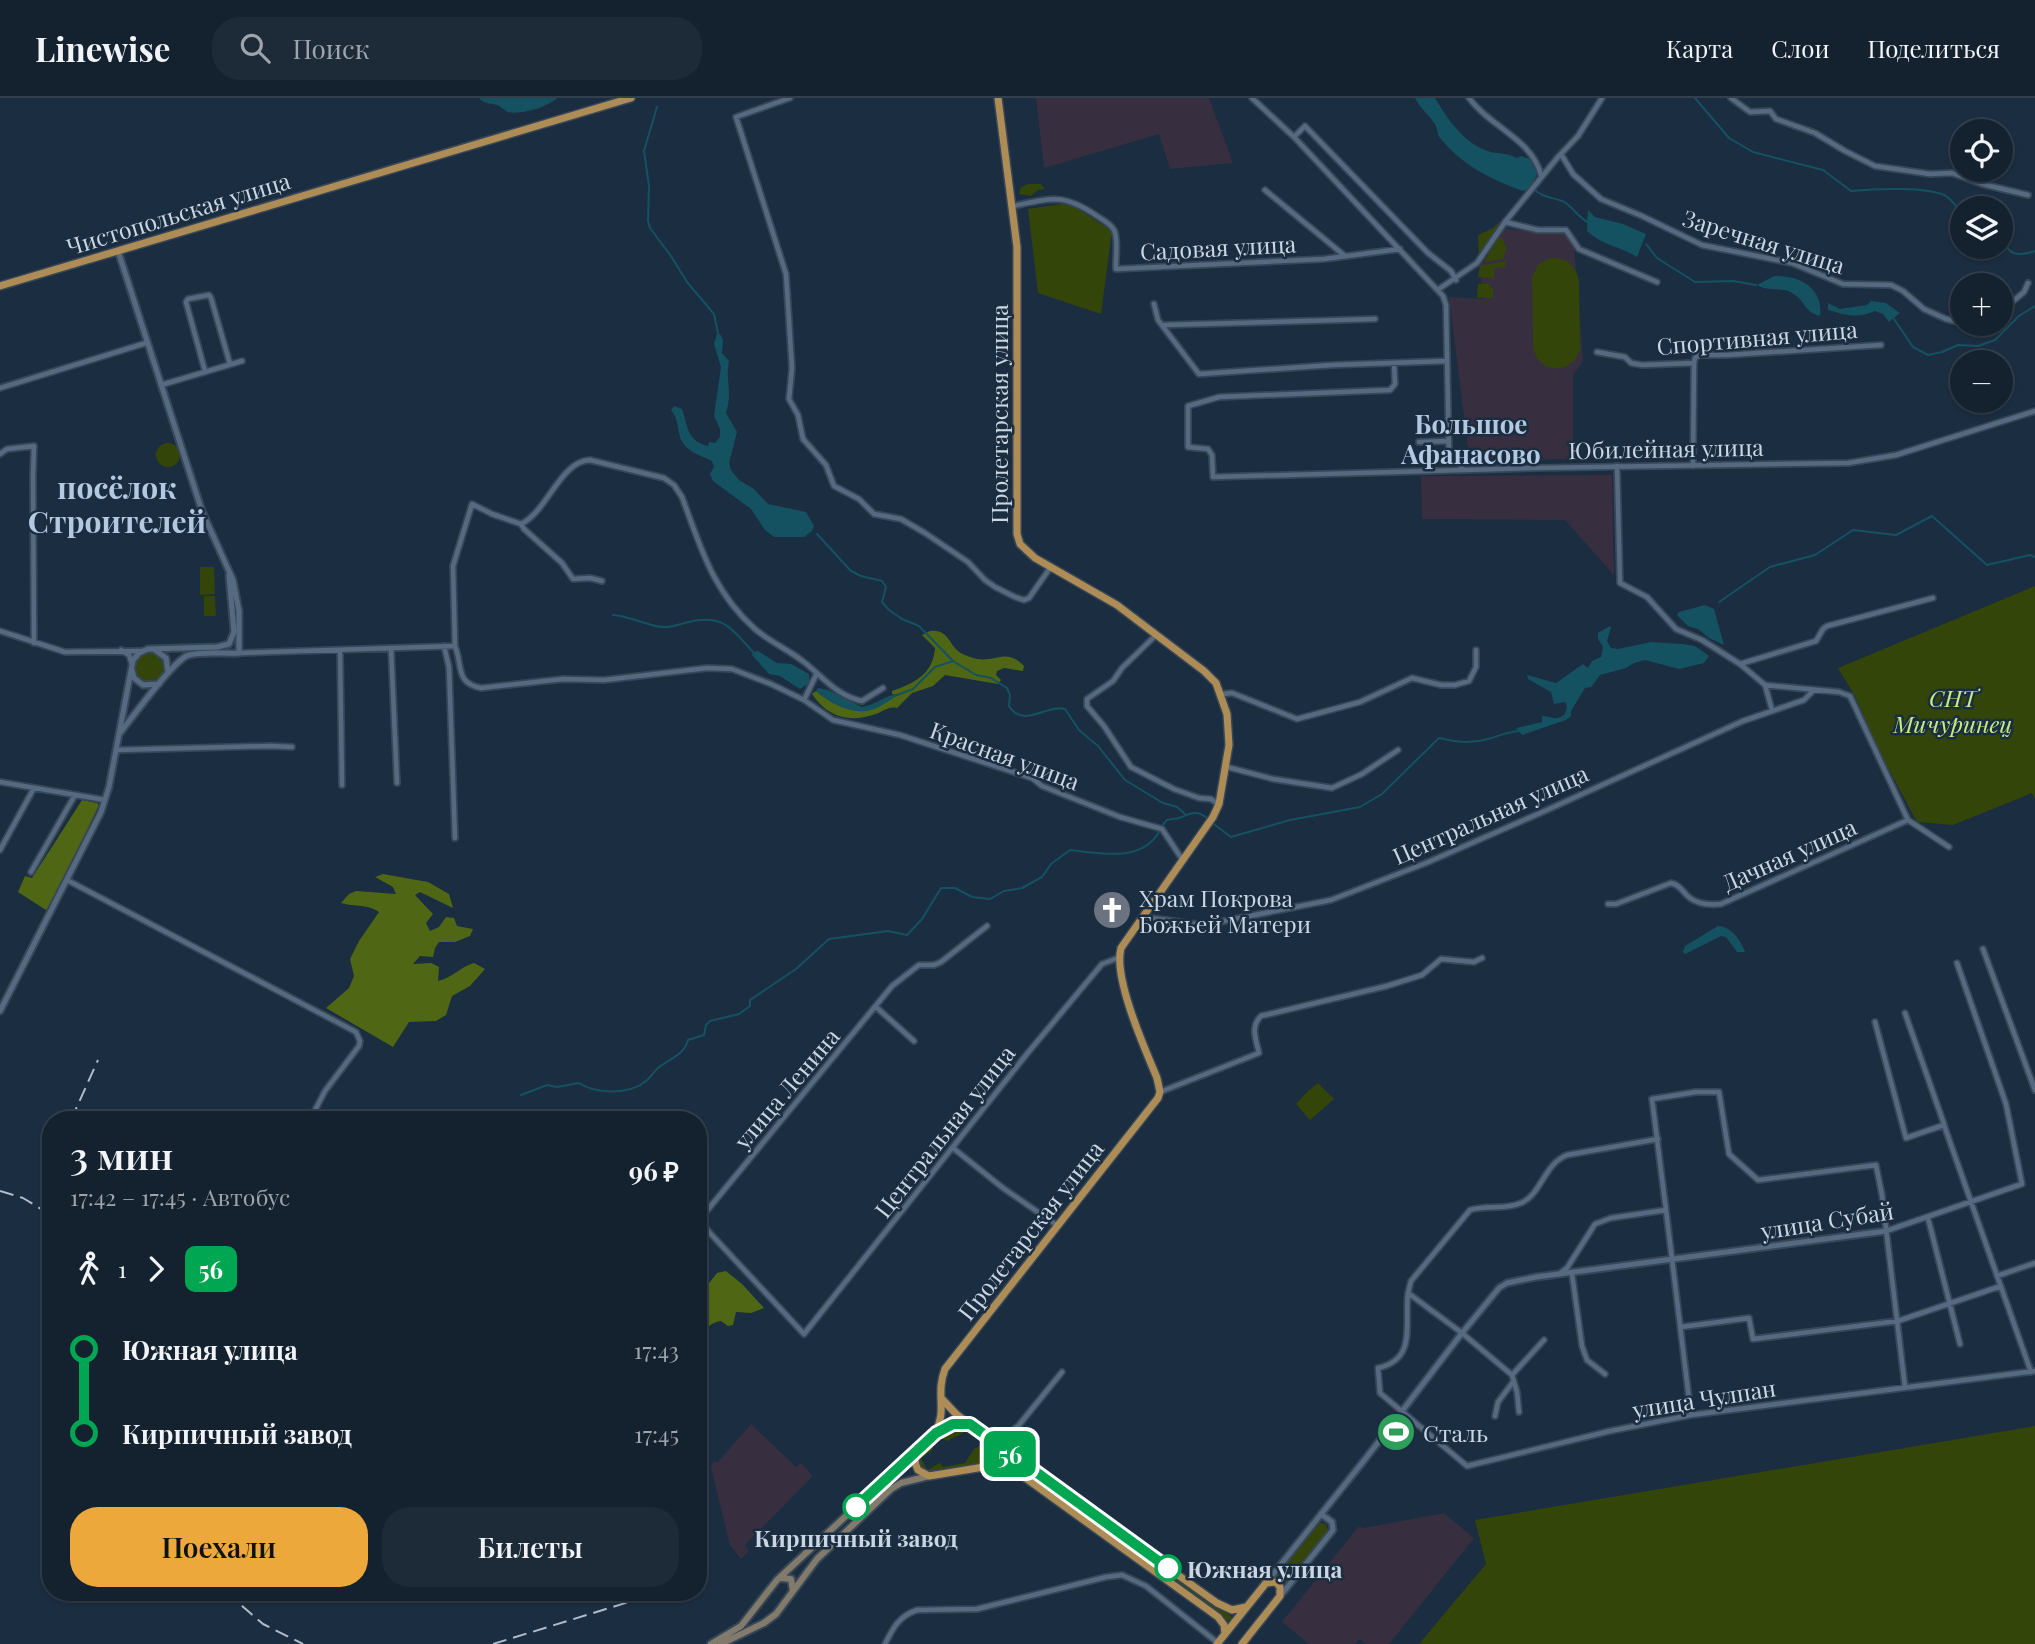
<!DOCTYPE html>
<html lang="ru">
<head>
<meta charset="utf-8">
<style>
  :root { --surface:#142230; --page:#1d2a38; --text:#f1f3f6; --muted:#9da4ab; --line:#333f4c; --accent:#eda83c }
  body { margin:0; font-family:"Playfair Display",serif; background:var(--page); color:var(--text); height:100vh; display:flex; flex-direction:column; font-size:26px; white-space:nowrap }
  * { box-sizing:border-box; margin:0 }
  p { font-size:23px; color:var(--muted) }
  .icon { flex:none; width:38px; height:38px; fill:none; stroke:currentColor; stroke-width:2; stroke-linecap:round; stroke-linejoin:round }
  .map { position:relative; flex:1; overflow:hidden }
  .panel { position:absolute; left:42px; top:1013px; width:665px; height:490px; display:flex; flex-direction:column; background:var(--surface); border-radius:28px; box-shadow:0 2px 5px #0004,0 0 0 2px var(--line) }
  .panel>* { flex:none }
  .badge { padding:0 14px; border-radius:10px; font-size:24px; line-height:46px }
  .tools { position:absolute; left:1950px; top:21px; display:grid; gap:14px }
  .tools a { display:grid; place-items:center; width:63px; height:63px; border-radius:50%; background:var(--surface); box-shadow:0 2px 5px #0004,0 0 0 2px var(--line); font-size:35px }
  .map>.badge { position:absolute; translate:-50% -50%; box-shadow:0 0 0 4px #fff }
  .legs { display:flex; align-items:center; gap:10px; height:77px; padding:0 28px; font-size:23px }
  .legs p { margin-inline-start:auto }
  .summary { display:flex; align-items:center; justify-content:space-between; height:119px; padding:0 28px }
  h1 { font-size:38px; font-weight:600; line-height:52px }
  .button { display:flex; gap:14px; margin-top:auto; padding:14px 28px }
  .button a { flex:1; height:80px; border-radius:28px; background:var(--accent); color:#111; font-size:28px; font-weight:600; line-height:80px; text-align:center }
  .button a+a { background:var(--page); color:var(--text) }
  ul { padding:0 28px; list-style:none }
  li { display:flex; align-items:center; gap:24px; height:84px; font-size:26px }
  li i { display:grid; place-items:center; width:10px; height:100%; margin:0 9px; background:currentColor }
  li i::after { content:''; width:18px; height:18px; margin:-9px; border:5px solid; border-radius:50%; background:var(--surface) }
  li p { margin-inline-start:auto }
  li:first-child i { background:linear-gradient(#0000 50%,currentColor 0) }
  li:last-child i { background:linear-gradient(currentColor 50%,#0000 0) }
  header { display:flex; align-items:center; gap:42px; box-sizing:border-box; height:98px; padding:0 35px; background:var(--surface); border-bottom:2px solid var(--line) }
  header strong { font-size:33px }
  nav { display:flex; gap:38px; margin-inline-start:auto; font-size:24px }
  .search { width:490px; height:63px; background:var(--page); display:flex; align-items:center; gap:18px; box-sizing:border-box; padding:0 24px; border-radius:28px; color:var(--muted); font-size:26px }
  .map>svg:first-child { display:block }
</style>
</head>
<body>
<header>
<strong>Linewise</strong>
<div class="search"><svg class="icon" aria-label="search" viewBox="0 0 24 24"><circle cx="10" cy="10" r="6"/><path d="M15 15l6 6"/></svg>Поиск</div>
<nav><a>Карта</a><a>Слои</a><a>Поделиться</a></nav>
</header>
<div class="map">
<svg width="2035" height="1546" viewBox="0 0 2035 1546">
  <rect width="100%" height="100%" fill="#1b2d40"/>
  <!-- commercial -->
  <path fill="#372f3f" d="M1036,0H1209L1233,65L1170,71L1159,36L1044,70Z
    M1504,131L1573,134L1583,263L1573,277V361L1488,363V353L1468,351L1449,199L1484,201L1479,169Z
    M1612,377L1614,477L1565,422L1422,421L1421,378Z
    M751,1326L796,1369L801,1365L813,1378L745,1447L749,1453L741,1461L730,1447L711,1369L713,1364H718Z
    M1444,1415L1474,1440L1389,1546H1366L1359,1541L1355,1546H1309L1282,1524L1358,1429L1364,1430Z"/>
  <!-- green -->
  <path fill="#34450a" d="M1029,86H1041L1045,91L1038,92L1031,98L1019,96L1021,89Z
    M1069,105L1112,133L1101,216L1038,195L1028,111Z
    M1500,123L1479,160L1478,137L1493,130Z
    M1499,139L1504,142V146L1507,149L1503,161L1484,164Z
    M1550,160C1566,159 1576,167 1579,183L1580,252C1571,278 1537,276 1533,248L1532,179L1538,167Z
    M1506,163L1505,169L1494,170V180L1478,179L1480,168Z
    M1478,186H1490L1491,190H1493V200H1477Z
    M156 357a12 12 0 1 1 24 0a12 12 0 1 1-24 0Z
    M200,469H214L215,496L200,497Z
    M2035,488V701L2032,695L1953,727L1917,724L1878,651L1855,598L1838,570Z
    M204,498H215L216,518H204Z
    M134 569a16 16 0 1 1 32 0a16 16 0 1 1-32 0Z
    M1318,985L1334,1001L1310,1022L1296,1006L1308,993Z
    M2035,1328V1546H1419L1486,1466L1475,1422Z
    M964,1329L974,1336V1339L965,1334L947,1343L941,1340L942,1335L951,1330Z
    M981,1347H990L995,1352L996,1358L991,1364L928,1374L918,1366V1359L930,1348L933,1349L932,1353L921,1360L927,1372L940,1365L943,1369L965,1365L974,1351Z
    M1004,1354L1117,1436L1115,1440L1038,1387L998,1368Z
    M1320,1425L1326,1426L1329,1434L1286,1486L1282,1478L1275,1479Z
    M1121,1441L1231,1518L1232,1522H1226L1118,1446Z"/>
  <!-- forest -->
  <path fill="#4f6714" d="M930,533C950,531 949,549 961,555C963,557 974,560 977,561C997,564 1007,550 1024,568L1023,573L1004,570L997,573L996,577L1001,582L998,586L945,577L933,588L912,595L897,610C888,608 884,613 876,616C850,625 828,620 812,596L816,593C831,606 852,615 873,611C881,609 890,601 898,597L892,596V593C915,585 933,576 935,550L922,537Z
    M82,702L97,705L99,707L52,805L46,812L18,794L25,778L32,780Z
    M383,776L428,784L449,796L453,810L420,794L415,797L433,816L426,825L430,833L439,829L446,819L454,820L457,828L473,831L470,838L455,844H439L435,850L433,859L420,858L413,866L431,865L439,869L438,883C452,880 460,869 474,865L485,871L470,888L452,898L446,917L436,923L409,924L393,949L326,910L349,890L354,878L350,861L359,843L379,814C368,806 355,809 341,805L349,796L356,793L396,796L393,789L375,779Z
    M726,1173L742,1186L764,1210L751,1215L736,1214L733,1227L728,1228L721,1223C713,1224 706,1229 702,1236H698V1187L705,1190L717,1175Z"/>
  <!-- water -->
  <path fill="#145262" d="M479,0H557C548,9 521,17 508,14C505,13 503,10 499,8C492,4 486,8 479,0Z
    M1415,0H1435C1448,22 1465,47 1491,54C1501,56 1508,55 1517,60L1521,58L1530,61L1537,76L1531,89L1523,93C1492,82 1462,67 1441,41C1437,37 1438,31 1435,26C1429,17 1420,10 1415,0Z
    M1588,112L1595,119L1623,126L1646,136L1637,159C1620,148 1603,148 1587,133Z
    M1774,178C1799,177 1824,190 1820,218C1806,215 1805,204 1795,197C1782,187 1770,195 1757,187Z
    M1871,203L1886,205L1900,215L1889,224L1883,216L1875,213C1858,221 1845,217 1828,212V205L1840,211L1867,207Z
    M717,236H720L723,242L722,255L729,263C725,283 733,293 726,315L737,334L729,365L731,372L739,382L754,391L768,406L806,414L814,428L812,433L804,439H774L765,432L751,411L713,383L710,376L714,369L712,363C700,357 685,354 680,339C677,328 678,320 671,312L674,308L682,311C688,329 687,343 708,348L709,344L715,345L720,339V331L714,318L721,269L714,246Z
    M1705,507L1714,511L1724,547L1709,540L1698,531L1688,528L1677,517L1679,514Z
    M1610,528L1611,529L1607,543L1611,550L1618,551L1651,544L1682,546L1695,548L1709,558L1704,565L1679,571L1645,562L1634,565L1626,570L1600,577L1591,589L1585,590L1571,613V618L1566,622L1522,637L1516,630L1542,624V618C1551,618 1555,624 1565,616L1567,608L1565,604L1554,606L1551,594L1528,581L1527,577L1556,585L1583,566L1588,570L1592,563L1601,559L1603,549L1598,541V535Z
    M758,553L777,565L791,566L809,576V585L800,591L780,578L769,576L752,557L753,554Z
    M818,590L828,592L862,609C876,607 886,596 900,596C891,601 883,607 874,611C855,619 829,605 816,593Z
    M1718,828C1731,828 1742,844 1745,854H1737L1726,839L1721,838L1685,856L1683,854L1685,848Z"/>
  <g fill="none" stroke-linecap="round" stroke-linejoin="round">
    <!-- stream -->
    <path stroke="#145262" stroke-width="2" d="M1695,0L1729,40L1753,54L1823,72L1851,93C1873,91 1928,88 1946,98C1952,102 1957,110 1962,114
      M657,9L644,53L649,88L648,123L650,130L671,158L687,184L714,216L718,235
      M1535,92C1543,100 1552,99 1562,103C1571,106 1577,119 1589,125
      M2000,132C2006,153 2011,161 2035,153
      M1646,146L1657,160L1695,184L1733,183L1756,187
      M1894,221L1913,249L1928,257L1942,254L1958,247L1978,248L1995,242L2019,218L2035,208
      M817,436L851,473L861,478L882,483L886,489L882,504L889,512L902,521L919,528L953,563L976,577L991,580L1007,590L1010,597L1009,608C1023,631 1046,606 1065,611L1079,632L1098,648L1125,682L1163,705L1177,709L1185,716
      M1719,504L1770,469L1815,457L1853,432L1896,437L1932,418L1987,467L2030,457L2035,459
      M613,517C629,518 646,527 662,529C672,530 680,526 689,524C725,515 733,533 754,555
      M897,597L913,591L935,569L953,563
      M1211,724L1231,739L1290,722L1360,709L1382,696L1439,640C1457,644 1470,646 1488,641C1500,638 1508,633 1521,633
      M1162,728L1167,722C1171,721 1175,721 1179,720C1190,716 1196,711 1207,720
      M521,997L547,987L557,989L579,985C595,996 630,997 646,983C652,978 655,971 662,967C673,960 685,955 688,942L704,937L706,927L710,923L739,916L750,908V902L796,871L829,841L888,833L907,837L922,821L941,790H955L972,799L990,801L1004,793L1022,790L1042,779L1051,766L1070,752C1100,755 1141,765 1159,734"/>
    <defs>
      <path id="minor" d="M790,0L736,19L786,176L792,270L789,301L798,317L803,341L826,367L834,388L859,401L874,416L901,421L925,435L968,464L985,482L995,489L1015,499L1024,502L1029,500L1050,470
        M1252,0L1294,39L1443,198L1446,207L1449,357L1463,371
        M1469,0C1490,29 1532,41 1541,77
        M1731,0L1750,14L1770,13L1776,21L1815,35L1845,53L1875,68L1930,76L1952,75L1982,86L2028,97
        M1294,39L1305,28L1428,155L1451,173L1456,182
        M1561,56L1573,76L1601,101L1642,118L1702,147L1792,165L1843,186L1891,187L1903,193L1924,211L1946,221L1971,227L1986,226
        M1265,92L1345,158
        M1013,108C1052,100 1063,95 1097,118C1103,122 1111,126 1114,132C1119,143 1115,160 1116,171L1324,161L1400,151
        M1505,124L1538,132H1566L1579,151L1657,184
        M1439,191L1477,165L1505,124L1558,59L1578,38L1602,0
        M1154,206L1158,222L1199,276L1332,267L1447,263
        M2000,214L2024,194L2028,185
        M1164,227L1375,221
        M1597,254L1625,259L1631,265L1642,267L1694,265
        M1394,265L1395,286L1390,292L1219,299L1188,308V349L1208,351L1212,357L1213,379L1534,370L1848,365L1896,357L2035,313
        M1694,265L1695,260L1699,257H1727L1881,247
        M205,273L186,204L188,201L209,197L211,200L230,266
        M161,287L242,263
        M0,290L146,245
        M1419,344L1449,343
        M0,356L7,351L34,348L33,377L34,545
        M1617,368L1620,485L1647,499L1676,531L1702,542L1740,566L1765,587
        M1693,368L1694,265
        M521,426L524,431L562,465L573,481L590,480L602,483
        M0,533L65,554L142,553
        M1155,538L1122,570L1113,583L1087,601V608L1104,628L1131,669L1174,691L1199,700L1211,701L1218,706
        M444,548L449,569L455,740
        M455,548L453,468L472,406L492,416L521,426C548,413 560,363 590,362L664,380L674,387L682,399C701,450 713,494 755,531C770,544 789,552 804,564C823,579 837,598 862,603L883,590
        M391,550L397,685
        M121,552L129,557L132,566
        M340,552L342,687
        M239,555L455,548C463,568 455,585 481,590L563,581L604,582L707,570L732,571L771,586L804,602L833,622L900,637L1032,680L1042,688L1120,719L1162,731L1182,761
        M1740,566L1816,543L1823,531L1827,528L1933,500
        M1765,587L1839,594L1850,598L1908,722L1949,749
        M1765,587L1772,612
        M1222,596L1232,595L1297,621L1360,604L1412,580L1441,587H1455L1469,583L1476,569V552
        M804,602L817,575
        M116,652L270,648L292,649
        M1227,669L1273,681L1332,690L1362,676L1398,652
        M0,684L105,702
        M0,752L34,690
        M31,774L75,697
        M67,782L356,934L360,943L359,948L325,993L310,1022
        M1608,806H1616L1671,785C1681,787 1682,794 1690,800C1698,806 1711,807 1721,806L1908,722
        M1143,819L1204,827L1331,802L1426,765L1547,712L1743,623L1804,602L1814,592
        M987,828L941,864L934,867H919L892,888L705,1115L704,1127L709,1134L804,1236L1026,957L1102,866L1118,860
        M1983,851L2035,992
        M876,909L914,943
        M1905,915L1944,1026
        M1875,924L1906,1040L1944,1027L2031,1274
        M1160,994L1259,955C1256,941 1250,929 1261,918L1387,888L1422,877L1441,861L1474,864L1482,860
        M953,1050L1003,1090L1058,1128
        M1666,1112L1691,1317
        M1928,1120L1960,1246
        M1886,1133L2022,1086L2006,1006L1957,865
        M1559,1176L1567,1170L1595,1126L1611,1120L1666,1112L1652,1001L1696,994H1719L1729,1056L1758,1082L1876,1067L1882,1097L1905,1289
        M1572,1176L1582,1248L1587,1262L1605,1276
        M1997,1178L2035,1165
        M1408,1195L1411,1183L1470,1112C1486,1107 1506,1112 1521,1105C1541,1097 1544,1066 1567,1057L1658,1041
        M1681,1229L1749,1220L1753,1241L1898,1223L2001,1188
        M1512,1277L1544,1242
        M1519,1314L1517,1294L1512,1277L1462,1235L1408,1195C1404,1225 1418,1261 1378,1270L1380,1295L1467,1368L1610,1333L1691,1317L2035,1273
        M1495,1318L1498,1304L1513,1284
        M998,1346L1019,1327L1062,1274
        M885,1546C893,1530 899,1518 917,1512L977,1511L1106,1479L1122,1477L1146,1488L1218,1545"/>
      <path id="tertiary" d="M118,153L202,413L233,482L239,513V555C224,556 204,553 189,557C175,560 132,620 120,635
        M155,552L166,560L168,574
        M132,572L134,580L143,587L159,586
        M0,913L101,714L109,689L133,562L139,555L148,551L217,549L229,546L234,534L229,477
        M1266,1485L1366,1360L1462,1235L1499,1190L1507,1185L1536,1179L1886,1133
        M1281,1497L1333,1432L1332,1424L1321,1416"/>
      <path id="secondary" d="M781,1480L791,1481L793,1493
        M711,1546L741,1528L777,1482L917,1352
        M721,1546L764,1525L776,1516L817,1461L891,1391L901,1385L929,1378"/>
      <path id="primary" d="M0,188L631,0
        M942,1301L956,1316L1030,1371L1217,1505L1232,1512L1246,1509
        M968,1326C947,1324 904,1347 918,1372L929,1378L990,1368L999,1361L998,1347
        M935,1335C948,1311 935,1297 945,1271L1158,1000L1160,994L1157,980C1145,951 1113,880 1121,850L1213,719L1219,706L1229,647L1227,616L1216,585L1204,573L1117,507L1035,460L1020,446L1017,436V149L998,0
        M990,1368L1012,1373L1024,1379L1218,1519L1224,1527L1225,1536
        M1217,1546L1266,1485L1276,1484L1280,1489V1498L1242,1546"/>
    </defs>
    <!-- minor casing -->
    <use href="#minor" stroke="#384757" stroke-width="8"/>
    <!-- tertiary casing -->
    <use href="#tertiary" stroke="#384757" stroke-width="9"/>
    <!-- secondary casing -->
    <use href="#secondary" stroke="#384757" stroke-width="10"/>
    <!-- primary casing -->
    <use href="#primary" stroke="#384757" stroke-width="10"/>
    <!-- minor -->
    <use href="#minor" stroke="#556a80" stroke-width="4.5"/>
    <!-- tertiary -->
    <use href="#tertiary" stroke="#556a80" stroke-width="5"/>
    <!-- secondary -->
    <use href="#secondary" stroke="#827b6b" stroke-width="6"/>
    <!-- primary -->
    <use href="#primary" stroke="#ae8c55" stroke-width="7"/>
    <!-- rail -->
    <path stroke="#b0bcca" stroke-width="2" stroke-dasharray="14 7" stroke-linecap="butt" d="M71,1022L98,962
      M0,1093L23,1100L51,1117
      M226,1494L263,1526L303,1546
      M258,1494L266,1504
      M493,1546L661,1494"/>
  </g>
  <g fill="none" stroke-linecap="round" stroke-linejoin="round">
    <defs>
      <path id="line-1" d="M856,1409L936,1335L953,1326H970L1168,1470"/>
    </defs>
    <!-- line-1 casing -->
    <use href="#line-1" stroke="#fff" stroke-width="16"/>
    <!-- line-1 -->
    <use href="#line-1" stroke="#00a651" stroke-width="10"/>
  </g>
  <!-- icons -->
  <defs>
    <symbol id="church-disc" viewBox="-11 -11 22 22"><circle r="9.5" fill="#6b7280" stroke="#1b2d40"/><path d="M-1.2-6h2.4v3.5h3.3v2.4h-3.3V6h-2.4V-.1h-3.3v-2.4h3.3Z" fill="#fff"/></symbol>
    <symbol id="stadium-disc" viewBox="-11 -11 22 22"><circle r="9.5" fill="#2e9e5b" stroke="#1b2d40"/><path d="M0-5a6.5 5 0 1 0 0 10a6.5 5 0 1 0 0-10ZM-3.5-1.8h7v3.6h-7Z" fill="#fff"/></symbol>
  </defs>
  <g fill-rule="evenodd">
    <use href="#church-disc" x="1090" y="790" width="44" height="44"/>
    <use href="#stadium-disc" x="1374" y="1312" width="44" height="44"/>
  </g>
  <!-- markers -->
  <g fill="#fff" stroke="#00a651" stroke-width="3.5">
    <circle cx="856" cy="1409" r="12"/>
    <circle cx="1168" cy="1470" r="12"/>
  </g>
  <g text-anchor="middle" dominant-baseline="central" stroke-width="5" stroke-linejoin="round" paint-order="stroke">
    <!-- street labels -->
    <g font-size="23" fill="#cbd6e3" stroke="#1b2d40">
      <text transform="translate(178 115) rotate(-17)">Чистопольская улица</text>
      <text transform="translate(1764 143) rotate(17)">Заречная улица</text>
      <text transform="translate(1218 149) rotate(-3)">Садовая улица</text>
      <text transform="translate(1757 239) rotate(-5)">Спортивная улица</text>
      <text transform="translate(998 316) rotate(-90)">Пролетарская улица</text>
      <text transform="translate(1666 350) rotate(-1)">Юбилейная улица</text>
      <text transform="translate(1005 657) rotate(20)">Красная улица</text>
      <text transform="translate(1490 716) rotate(-24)">Центральная улица</text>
      <text transform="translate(1789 756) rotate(-24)">Дачная улица</text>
      <text transform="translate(786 990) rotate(-50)">улица Ленина</text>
      <text transform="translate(944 1033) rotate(-52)">Центральная улица</text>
      <text transform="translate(1827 1122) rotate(-9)">улица Субай</text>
      <text transform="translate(1030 1132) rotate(-52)">Пролетарская улица</text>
      <text transform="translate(1704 1300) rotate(-9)">улица Чулпан</text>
    </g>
    <!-- park labels -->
    <g font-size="23" font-style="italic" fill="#c7ec82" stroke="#1b2d40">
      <text x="1953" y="599">СНТ<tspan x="1953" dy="26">Мичуринец</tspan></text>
    </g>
    <!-- poi labels -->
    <g font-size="23" fill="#cbd6e3" stroke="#1b2d40" text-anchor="start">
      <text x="1139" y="799">Храм Покрова<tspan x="1139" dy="26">Божьей Матери</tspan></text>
      <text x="1423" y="1334">Сталь</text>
    </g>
    <!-- stop labels -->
    <g font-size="23" font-weight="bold" fill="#cbd6e3" stroke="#1b2d40">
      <text x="856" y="1439">Кирпичный завод</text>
      <text x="1187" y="1470" text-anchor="start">Южная улица</text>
    </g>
    <!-- quarter labels -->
    <g font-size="26" font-weight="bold" fill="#b3c9e2" stroke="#1b2d40">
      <text x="1471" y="325">Большое<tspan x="1471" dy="30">Афанасово</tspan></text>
    </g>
    <!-- district labels -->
    <g font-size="30" font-weight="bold" fill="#b3c9e2" stroke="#1b2d40">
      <text x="117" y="389">посёлок<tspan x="117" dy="34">Строителей</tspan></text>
    </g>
  </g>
</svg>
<div class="tools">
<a><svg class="icon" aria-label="locate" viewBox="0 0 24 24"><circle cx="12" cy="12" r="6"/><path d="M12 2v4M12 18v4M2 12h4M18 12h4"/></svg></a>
<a><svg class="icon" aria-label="layers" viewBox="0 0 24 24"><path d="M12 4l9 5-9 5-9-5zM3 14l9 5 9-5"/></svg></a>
<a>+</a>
<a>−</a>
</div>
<b class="badge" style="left:1010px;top:1356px;background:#00a651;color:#fff">56</b>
<section class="panel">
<div class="summary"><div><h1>3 мин</h1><p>17:42 – 17:45 · Автобус</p></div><b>96 ₽</b></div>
<div class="legs"><svg class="icon" aria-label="walk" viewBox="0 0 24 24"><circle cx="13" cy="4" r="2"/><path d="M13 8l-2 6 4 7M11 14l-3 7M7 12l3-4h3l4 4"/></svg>1<svg class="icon" aria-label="forward" viewBox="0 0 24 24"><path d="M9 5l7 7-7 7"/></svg><b class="badge" style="background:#00a651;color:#fff">56</b></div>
<ul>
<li><i style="color:#00a651"></i><b>Южная улица</b><p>17:43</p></li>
<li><i style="color:#00a651"></i><b>Кирпичный завод</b><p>17:45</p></li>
</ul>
<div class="button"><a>Поехали</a><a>Билеты</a></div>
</section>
</div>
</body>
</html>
